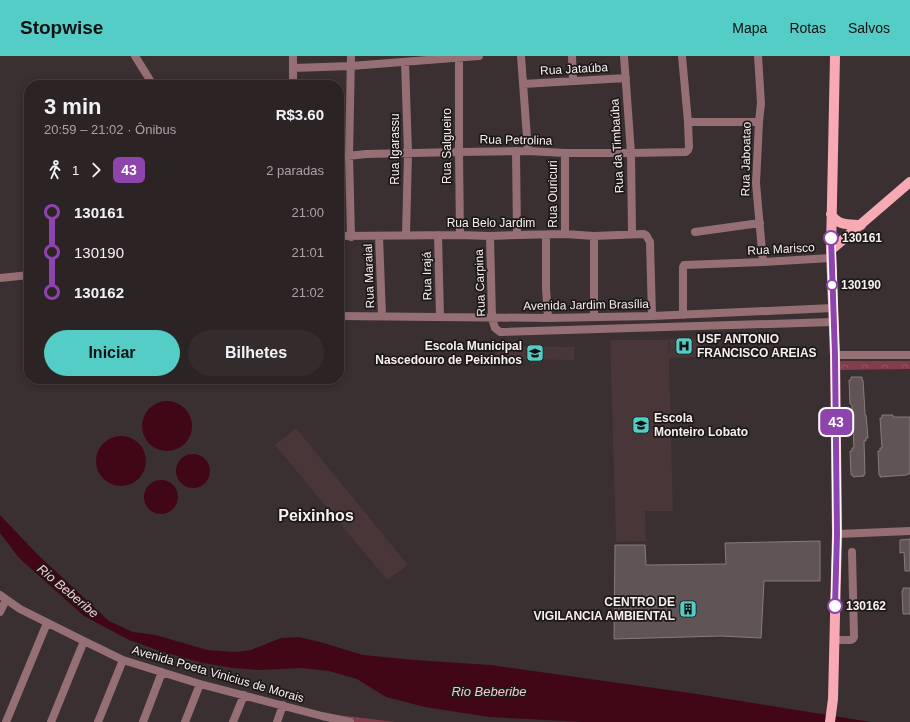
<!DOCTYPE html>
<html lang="pt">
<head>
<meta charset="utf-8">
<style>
  :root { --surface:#2c2325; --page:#342b2d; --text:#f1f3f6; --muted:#a6a4a7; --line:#484042; --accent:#54cdc6 }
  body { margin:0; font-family:Helvetica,sans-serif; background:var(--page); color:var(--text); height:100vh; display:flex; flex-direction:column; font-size:15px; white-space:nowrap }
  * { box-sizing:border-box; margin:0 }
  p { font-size:13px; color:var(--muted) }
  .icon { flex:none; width:22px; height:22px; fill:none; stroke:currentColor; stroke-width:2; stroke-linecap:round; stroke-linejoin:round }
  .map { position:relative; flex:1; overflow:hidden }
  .details { position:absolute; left:24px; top:24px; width:320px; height:304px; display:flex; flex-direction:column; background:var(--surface); border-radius:16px; box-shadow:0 2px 10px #0003,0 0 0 1px var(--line) }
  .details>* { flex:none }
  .badge { padding:0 8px; border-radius:6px; font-size:14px; line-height:26px }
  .map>.badge { position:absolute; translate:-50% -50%; box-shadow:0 0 0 2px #fff }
  .legs { display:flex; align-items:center; gap:6px; height:44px; padding:0 20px; font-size:13px }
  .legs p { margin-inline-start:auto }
  .overview { display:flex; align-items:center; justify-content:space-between; height:68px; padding:0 20px }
  h1 { font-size:22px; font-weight:700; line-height:30px }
  .primary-button { display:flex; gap:8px; margin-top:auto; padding:8px 20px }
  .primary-button a { flex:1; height:46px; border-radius:24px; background:var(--accent); color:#111; font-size:16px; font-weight:700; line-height:46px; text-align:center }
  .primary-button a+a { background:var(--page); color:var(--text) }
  ul { padding:0 20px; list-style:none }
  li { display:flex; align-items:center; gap:14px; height:40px; font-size:15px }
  li i { display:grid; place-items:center; width:6px; height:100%; margin:0 5px; background:currentColor }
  li i::after { content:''; width:10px; height:10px; margin:-5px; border:3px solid; border-radius:50%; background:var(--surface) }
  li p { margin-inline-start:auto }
  li:first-child i { background:linear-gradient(#0000 50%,currentColor 0) }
  li:last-child i { background:linear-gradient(currentColor 50%,#0000 0) }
  header { display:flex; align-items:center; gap:24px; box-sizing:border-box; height:56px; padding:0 20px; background:var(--accent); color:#111 }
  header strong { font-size:19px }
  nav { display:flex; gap:22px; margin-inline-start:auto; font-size:14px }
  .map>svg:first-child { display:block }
</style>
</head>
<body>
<header>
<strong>Stopwise</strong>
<nav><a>Mapa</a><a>Rotas</a><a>Salvos</a></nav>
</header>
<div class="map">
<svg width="910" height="666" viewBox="0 0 910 666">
  <defs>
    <pattern id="park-crowns" width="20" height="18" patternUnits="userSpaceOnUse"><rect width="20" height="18" fill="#813d49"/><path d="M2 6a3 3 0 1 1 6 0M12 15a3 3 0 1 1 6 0" fill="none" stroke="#945964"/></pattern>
  </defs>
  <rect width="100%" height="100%" fill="#3a2f31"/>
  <!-- built -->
  <path fill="#483638" d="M669,283H698V301L669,302L673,455H645L646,485L616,486L610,284H668L669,298L670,297Z
    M496,290L574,291V304L497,303Z
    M296,372L408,509L387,524L275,389Z"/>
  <!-- park -->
  <path fill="url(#park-crowns)" d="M840,305H910V313L840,314Z
    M330,658L395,666H335Z"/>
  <!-- water -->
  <path fill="#410717" d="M142 370a25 25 0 1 1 50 0a25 25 0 1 1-50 0Z
    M96 405a25 25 0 1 1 50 0a25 25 0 1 1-50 0Z
    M176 415a17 17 0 1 1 34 0a17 17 0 1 1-34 0Z
    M144 441a17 17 0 1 1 34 0a17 17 0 1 1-34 0Z
    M0,459L37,498L109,565L133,576L156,579L207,594L236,596L251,594L281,582L299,581L320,586L363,599L414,604L490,609L697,638L871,666H584L489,661L425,651L386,641L357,623L329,615L302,612L260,614L233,612L203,607L163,596L129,584L84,560L19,502L0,477Z"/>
  <!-- building -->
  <path fill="#605456" stroke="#887b7c" d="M851,321H862V324H863L865,356V359H866L868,382H866V385H864L865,418H864V420L853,421V419H851L850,395H852V392H854L852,350L851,348H850L849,324H851Z
    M882,359H893V361H910V418H907V419L880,421V418L879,419L878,395H880V392H882L880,362H882Z
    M910,483V515H905L904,496L900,497V484Z
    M820,485V525H764L761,582L721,580L614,583L615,489H645L646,509L726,508L725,487Z
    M903,532H910V558H903L902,535H903Z"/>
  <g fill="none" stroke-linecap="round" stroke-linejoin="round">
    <!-- minor -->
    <path stroke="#956f74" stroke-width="8" d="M135,0L153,29
      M521,0L528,95
      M572,0L573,25
      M624,0L631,97L632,178
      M758,0L761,47L759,66L756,127L763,206
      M459,2V96L460,179
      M405,6L408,97L406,179
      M293,12L351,10L479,0
      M523,28L626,22
      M293,29V0
      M688,66H759
      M516,95L517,179
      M565,97V178
      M339,101L366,98L459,96L528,95L565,97H631L686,96L688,94L689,91L688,66L682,0
      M695,176L760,167
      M438,179L440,261
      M546,179V232L548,262
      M339,180L460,179L490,180L517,179L565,178L594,180L644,178L646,179L650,186L652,260
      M379,180L382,260
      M490,180L492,262L495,272L500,276L833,266
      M351,181L349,99L351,0
      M0,222L29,219
      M683,259V211L684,209L763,206L831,202
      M339,260L548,262L652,260L833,252
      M594,260V180
      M835,299H910
      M837,478L910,475
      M0,539L20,553L84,585L123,604L200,628L322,660L350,666
      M0,556L6,544
      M834,584H851L853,583L854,581L852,496
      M6,666L47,567
      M51,666L84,585
      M98,666L123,604
      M143,666L162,616
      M185,666L200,628
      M233,666L244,639
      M277,666L283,649"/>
    <!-- major -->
    <path stroke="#f7a9b4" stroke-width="10" d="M831,158C838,170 848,168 861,169
      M831,194L910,126
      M830,666L833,643L837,478L835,299L831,194L835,0"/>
  </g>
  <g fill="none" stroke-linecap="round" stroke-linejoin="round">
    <defs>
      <path id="line-1" d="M831,182L835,299L837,478L835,550"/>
    </defs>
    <!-- line-1 casing -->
    <use href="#line-1" stroke="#fff" stroke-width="9"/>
    <!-- line-1 -->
    <use href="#line-1" stroke="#8e44ad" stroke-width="6"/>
  </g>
  <!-- icons -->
  <defs>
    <symbol id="hospital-square" viewBox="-11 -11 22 22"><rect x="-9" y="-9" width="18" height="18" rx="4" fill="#54cdc6" stroke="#1e1919"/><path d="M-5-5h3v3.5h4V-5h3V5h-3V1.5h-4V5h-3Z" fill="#111"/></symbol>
    <symbol id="school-square" viewBox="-11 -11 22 22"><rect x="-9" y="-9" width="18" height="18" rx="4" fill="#54cdc6" stroke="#1e1919"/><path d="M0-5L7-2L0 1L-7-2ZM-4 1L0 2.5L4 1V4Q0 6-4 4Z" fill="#111"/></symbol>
    <symbol id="building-square" viewBox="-11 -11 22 22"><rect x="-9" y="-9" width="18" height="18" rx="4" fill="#54cdc6" stroke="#1e1919"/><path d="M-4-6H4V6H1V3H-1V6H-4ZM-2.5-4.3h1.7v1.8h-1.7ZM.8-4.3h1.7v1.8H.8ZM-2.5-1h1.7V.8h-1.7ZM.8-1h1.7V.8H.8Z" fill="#111"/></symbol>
  </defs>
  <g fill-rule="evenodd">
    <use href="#hospital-square" x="674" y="280" width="20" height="20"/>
    <use href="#school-square" x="525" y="287" width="20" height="20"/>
    <use href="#school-square" x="631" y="359" width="20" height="20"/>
    <use href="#building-square" x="678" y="543" width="20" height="20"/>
  </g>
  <!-- markers -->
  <g fill="#fff" stroke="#8e44ad" stroke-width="2">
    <circle cx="831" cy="182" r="7"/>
    <circle cx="832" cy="229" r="5"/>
    <circle cx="835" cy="550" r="7"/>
  </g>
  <g text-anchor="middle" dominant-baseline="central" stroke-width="3.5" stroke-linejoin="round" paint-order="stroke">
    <!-- street labels -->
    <g font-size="12" fill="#f7f0f1" stroke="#1e1919">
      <text transform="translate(574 13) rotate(-3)">Rua Jataúba</text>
      <text transform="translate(516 84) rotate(1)">Rua Petrolina</text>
      <text transform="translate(447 90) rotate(-90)">Rua Salgueiro</text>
      <text transform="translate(617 90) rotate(-93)">Rua da Timbaúba</text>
      <text transform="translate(395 93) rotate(-90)">Rua Igarassu</text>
      <text transform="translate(746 103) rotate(-89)">Rua Jaboatao</text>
      <text transform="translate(553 138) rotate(-90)">Rua Ouricuri</text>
      <text x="491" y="167">Rua Belo Jardim</text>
      <text transform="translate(781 193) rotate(-3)">Rua Marisco</text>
      <text transform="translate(369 220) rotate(-92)">Rua Maraial</text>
      <text transform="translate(427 220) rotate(-91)">Rua Irajá</text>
      <text transform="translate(480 227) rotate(-92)">Rua Carpina</text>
      <text transform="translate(586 249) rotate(-1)">Avenida Jardim Brasília</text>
      <text transform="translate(218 618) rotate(16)">Avenida Poeta Vinicius de Morais</text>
    </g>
    <!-- stop labels -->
    <g font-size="12" font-weight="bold" fill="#f7f0f1" stroke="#1e1919" text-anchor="start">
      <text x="842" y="182">130161</text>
      <text x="841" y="229">130190</text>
      <text x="846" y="550">130162</text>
    </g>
    <!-- poi labels -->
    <g font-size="12" font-weight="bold" fill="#f7f0f1" stroke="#1e1919" text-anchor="start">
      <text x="697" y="283">USF ANTONIO<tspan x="697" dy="14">FRANCISCO AREIAS</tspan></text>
      <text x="522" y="290" text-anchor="end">Escola Municipal<tspan x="522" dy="14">Nascedouro de Peixinhos</tspan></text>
      <text x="654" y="362">Escola<tspan x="654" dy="14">Monteiro Lobato</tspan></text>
      <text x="675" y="546" text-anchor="end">CENTRO DE<tspan x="675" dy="14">VIGILANCIA AMBIENTAL</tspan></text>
    </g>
    <!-- water labels -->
    <g font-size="13" font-style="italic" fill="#f9c8ce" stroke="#1e1919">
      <text transform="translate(68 535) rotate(40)">Rio Beberibe</text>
      <text x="489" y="635">Rio Beberibe</text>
    </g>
    <!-- district labels -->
    <g font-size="16" font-weight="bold" fill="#f7f0f1" stroke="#1e1919">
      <text x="316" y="459">Peixinhos</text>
    </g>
  </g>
</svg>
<b class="badge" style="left:836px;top:366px;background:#8e44ad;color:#fff">43</b>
<section class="details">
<div class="overview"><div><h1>3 min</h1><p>20:59 – 21:02 · Ônibus</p></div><b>R$3.60</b></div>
<div class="legs"><svg class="icon" aria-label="walk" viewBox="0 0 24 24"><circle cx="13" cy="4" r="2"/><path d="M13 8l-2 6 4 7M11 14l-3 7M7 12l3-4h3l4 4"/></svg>1<svg class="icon" aria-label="forward" viewBox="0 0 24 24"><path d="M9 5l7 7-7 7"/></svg><b class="badge" style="background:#8e44ad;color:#fff">43</b><p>2 paradas</p></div>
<ul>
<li><i style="color:#8e44ad"></i><b>130161</b><p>21:00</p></li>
<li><i style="color:#8e44ad"></i><span>130190</span><p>21:01</p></li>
<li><i style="color:#8e44ad"></i><b>130162</b><p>21:02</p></li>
</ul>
<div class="primary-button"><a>Iniciar</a><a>Bilhetes</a></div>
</section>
</div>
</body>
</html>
